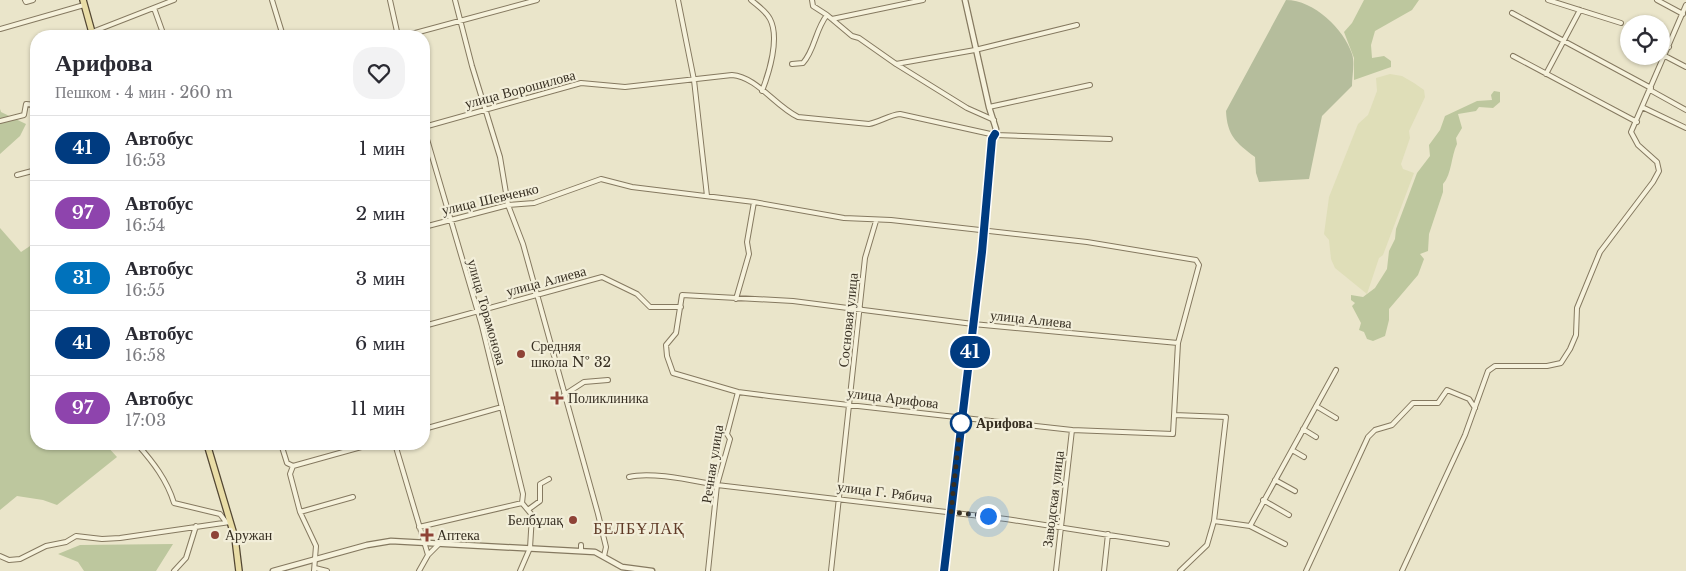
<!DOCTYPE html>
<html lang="ru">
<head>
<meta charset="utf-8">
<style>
  :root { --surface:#fff; --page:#f2f2f3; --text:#2b2b33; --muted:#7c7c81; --line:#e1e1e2 }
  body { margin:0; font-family:"Libre Baskerville",serif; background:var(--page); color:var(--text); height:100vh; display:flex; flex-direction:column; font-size:19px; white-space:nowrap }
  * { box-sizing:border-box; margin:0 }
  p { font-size:16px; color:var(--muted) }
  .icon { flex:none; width:28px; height:28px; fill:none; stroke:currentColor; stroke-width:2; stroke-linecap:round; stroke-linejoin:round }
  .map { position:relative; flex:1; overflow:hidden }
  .details { position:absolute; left:30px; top:30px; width:400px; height:420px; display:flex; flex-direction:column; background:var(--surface); border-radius:20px; box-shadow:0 1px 4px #0004 }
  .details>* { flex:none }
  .badge { padding:0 10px; border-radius:16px; font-size:18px; line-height:32px }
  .fabs { position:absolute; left:1620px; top:15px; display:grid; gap:10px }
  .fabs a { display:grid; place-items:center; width:50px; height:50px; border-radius:50%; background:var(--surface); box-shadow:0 1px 4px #0004; font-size:25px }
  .you { position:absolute; width:25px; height:25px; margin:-12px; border:4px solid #fff; border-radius:50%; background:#1a73e8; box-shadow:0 0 0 8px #1a73e833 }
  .map>.badge { position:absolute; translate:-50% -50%; box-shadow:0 0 0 2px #fff }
  .round { display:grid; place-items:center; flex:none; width:52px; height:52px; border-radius:20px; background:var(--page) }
  .summary { display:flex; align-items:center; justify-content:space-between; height:85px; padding:0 25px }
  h1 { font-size:24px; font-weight:700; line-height:38px }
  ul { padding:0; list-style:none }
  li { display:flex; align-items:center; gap:15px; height:65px; padding:0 25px; border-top:1px solid var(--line) }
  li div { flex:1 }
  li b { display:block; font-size:19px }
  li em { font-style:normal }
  li .badge { min-width:55px; font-weight:700; text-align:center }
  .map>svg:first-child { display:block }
</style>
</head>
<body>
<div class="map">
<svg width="1686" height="571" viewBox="0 0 1686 571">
  <rect width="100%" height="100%" fill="#eae5ca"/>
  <!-- farmland -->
  <path fill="#dfdeb8" d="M1390,74L1402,76L1414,83L1424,90L1425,97L1409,131L1410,138L1401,164L1403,169L1414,173L1383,255L1379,258L1367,294L1335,268L1331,259L1329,240L1324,234L1329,197L1358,124L1368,115L1377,91L1376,78Z"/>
  <!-- green -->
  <path fill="#bdc79e" d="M1364,0H1419L1412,10L1375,31L1371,45L1372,58L1384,56L1391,61V67L1354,80V58L1344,32L1352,23Z
    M1494,91L1500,92V102L1493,108L1479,107L1476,111L1458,114L1462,128L1456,138L1457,144C1451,156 1452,174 1443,184V192L1429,234L1428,251L1420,254L1424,259L1418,275L1389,309V320L1385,336L1373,341L1367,339L1364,332L1359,330L1361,323L1352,306L1355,303L1351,300V295L1363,297L1375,288L1387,269L1389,251L1395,239L1396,229L1417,173L1430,156L1429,145L1440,130L1445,116L1477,101L1492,100L1491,95Z
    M0,109L1,112L26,124L20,136L0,154Z
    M0,228L21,252L36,242V444H105L117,457L57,505L43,500L17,496L0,510Z
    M173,544L156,571H84L78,562L58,554L80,545Z"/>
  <!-- cemetery -->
  <path fill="#b5bd9c" d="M1286,0C1314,0 1344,29 1352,54C1355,63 1352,76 1352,86L1322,116L1309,179L1259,182L1256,173L1255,157C1236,143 1227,135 1226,111Z"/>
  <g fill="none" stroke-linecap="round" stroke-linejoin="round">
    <defs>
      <path id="minor" d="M25,0L26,2L33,0
        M272,0L283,36
        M390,0L398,36
        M455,0L472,66L500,157L508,205L523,244L598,514L606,547L604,556
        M678,0L694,80L707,196
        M751,0C758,6 766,11 770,19C780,38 769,73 762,91
        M812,0L813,6L827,15
        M1548,0L1621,23
        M1657,0L1683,14
        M154,8L164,36
        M1512,13L1651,88
        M832,19L923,0
        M0,29L84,5
        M92,32L174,0
        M404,36L537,0
        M1661,43L1669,47
        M1513,56L1637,122
        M1665,56L1686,67
        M792,64L803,63C815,50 815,30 827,15L852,36L859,38L896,64L975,50L1077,25
        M896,64L967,108L994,120
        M1546,74L1580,10
        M1650,90L1686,110
        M989,107L1090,85
        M1642,107L1686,128
        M0,121L24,115L26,104L36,105
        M424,127L581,83L625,87L732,75C757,77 775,106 798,117L869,124C880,122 889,115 900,114L995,135L1110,139
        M424,129L482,326L523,494L522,503
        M17,175L36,170
        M424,227L508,205L534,203L601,179L632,187L754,202L844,218L891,220L1087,242L1196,260L1199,265L1178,343L1173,434L1072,430L769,396L738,392L673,373L667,356L666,345L676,333L682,295L793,301L973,324L1178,343
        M736,299L749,254L747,242L754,202
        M424,326L602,277L637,294L650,307H681
        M564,395L584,382L608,380
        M1316,406L1336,418
        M1174,415L1226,417L1214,521L1207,545L1180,571
        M424,429L502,407
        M1303,429L1316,437
        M137,444C153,462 167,480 174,503L220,514L226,522
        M281,444L287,463L293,466L290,474L300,512L316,546L314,571
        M395,444L428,555L419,571
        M1292,450L1304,457
        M293,466L372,444
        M629,477C651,471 694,481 717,485L1006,519L1167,544
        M1275,480L1295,491
        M1263,500L1289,515
        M529,509L540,501V484L549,479
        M300,512L353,497
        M1214,521L1250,526L1336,370
        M1250,526L1285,544
        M419,527L522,503L532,515L530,548L520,571
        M581,545V551
        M428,555L439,544
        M0,556L9,560L20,559L46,546L66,542L76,536L102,539L120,538L230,522
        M315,568L327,571
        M174,571L186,558L196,526
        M708,571L717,485L730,439L727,434L738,392
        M831,571L865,258L876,221
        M1056,571L1072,430
        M1104,571L1108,534
        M1306,571L1368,437L1375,430L1392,425L1413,403H1438L1447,390L1469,399L1475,408
        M1402,571L1465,435L1488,371L1495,366H1547L1561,363L1570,349L1576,335L1577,308L1600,252L1653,182L1659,171L1657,162L1638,145L1631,132L1686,5"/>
      <path id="tertiary" d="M273,571L367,545L391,541L595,552L622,567L652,571
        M944,571L982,252L992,139L996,129L989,107L965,0"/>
      <path id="primary" d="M83,0L93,36
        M207,444L235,538L239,571"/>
    </defs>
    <!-- minor casing -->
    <use href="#minor" stroke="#857960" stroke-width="6"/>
    <!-- tertiary casing -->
    <use href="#tertiary" stroke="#857960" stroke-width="7"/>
    <!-- primary casing -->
    <use href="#primary" stroke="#534733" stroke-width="8"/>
    <!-- minor -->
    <use href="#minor" stroke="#f6f2dc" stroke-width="4"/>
    <!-- tertiary -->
    <use href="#tertiary" stroke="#f6f2dc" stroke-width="4.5"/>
    <!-- primary -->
    <use href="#primary" stroke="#e9dda6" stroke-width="5.5"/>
  </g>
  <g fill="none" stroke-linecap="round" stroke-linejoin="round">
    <defs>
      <path id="line" d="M944,571L982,252L992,139L995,134"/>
    </defs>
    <!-- line casing -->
    <use href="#line" stroke="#fff" stroke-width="11"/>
    <!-- line -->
    <use href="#line" stroke="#003b80" stroke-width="8"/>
    <!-- walk -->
    <path stroke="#372f22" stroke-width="5" stroke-dasharray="0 9" d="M961,423V418L951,512L988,516"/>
  </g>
  <!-- markers -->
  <g fill="#8e4236" stroke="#f2eed9" stroke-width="2">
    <circle cx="521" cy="354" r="5"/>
    <path d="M554.5 390.5h5v5h5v5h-5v5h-5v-5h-5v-5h5z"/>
    <circle cx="573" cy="520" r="5"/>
    <circle cx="215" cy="535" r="5"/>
    <path d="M424.5 527.5h5v5h5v5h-5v5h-5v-5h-5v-5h5z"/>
  </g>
  <circle fill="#fff" stroke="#003b80" stroke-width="2.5" cx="961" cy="423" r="10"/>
  <g text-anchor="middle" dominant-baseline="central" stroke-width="4.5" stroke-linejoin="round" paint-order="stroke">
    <!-- street labels -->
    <g font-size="14" fill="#372f22" stroke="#f2eed9">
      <text transform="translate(520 89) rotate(-15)">улица Ворошилова</text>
      <text transform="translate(490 199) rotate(-13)">улица Шевченко</text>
      <text transform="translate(546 281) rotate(-15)">улица Алиева</text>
      <text transform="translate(487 312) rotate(74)">улица Торамонова</text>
      <text transform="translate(1031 319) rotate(6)">улица Алиева</text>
      <text transform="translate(848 320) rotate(-84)">Сосновая улица</text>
      <text transform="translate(893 398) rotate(7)">улица Арифова</text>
      <text transform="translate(712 464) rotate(-81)">Речная улица</text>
      <text transform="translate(885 492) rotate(7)">улица Г. Рябича</text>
      <text transform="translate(1053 499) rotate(-83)">Заводская улица</text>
    </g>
    <!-- poi labels -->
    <g font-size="14" fill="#372f22" stroke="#f2eed9" text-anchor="start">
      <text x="531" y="346">Средняя<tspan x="531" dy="16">школа № 32</tspan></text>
      <text x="568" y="398">Поликлиника</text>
      <text x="563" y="520" text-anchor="end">Белбұлақ</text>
      <text x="225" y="535">Аружан</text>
      <text x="437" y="535">Аптека</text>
    </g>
    <!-- stop labels -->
    <g font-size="14" font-weight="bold" fill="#372f22" stroke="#f2eed9" text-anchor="start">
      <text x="976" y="423">Арифова</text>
    </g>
    <!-- quarter labels -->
    <g font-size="16" letter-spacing="1" fill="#5f3a26" stroke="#f2eed9">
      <text x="639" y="528">БЕЛБҰЛАҚ</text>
    </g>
  </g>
</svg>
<div class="fabs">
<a><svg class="icon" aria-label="locate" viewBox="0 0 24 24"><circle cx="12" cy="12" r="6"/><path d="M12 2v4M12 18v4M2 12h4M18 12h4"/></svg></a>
</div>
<div class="you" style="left:988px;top:516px"></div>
<b class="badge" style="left:970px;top:352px;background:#003b80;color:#fff">41</b>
<section class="details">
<div class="summary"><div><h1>Арифова</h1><p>Пешком · 4 мин · 260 m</p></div><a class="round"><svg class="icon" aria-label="heart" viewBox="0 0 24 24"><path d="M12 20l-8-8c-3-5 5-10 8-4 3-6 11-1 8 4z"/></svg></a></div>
<ul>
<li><span class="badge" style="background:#003b80;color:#fff">41</span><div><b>Автобус</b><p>16:53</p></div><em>1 мин</em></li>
<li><span class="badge" style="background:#8e44ad;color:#fff">97</span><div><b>Автобус</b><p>16:54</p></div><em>2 мин</em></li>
<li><span class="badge" style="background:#0072bc;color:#fff">31</span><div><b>Автобус</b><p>16:55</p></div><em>3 мин</em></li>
<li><span class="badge" style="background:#003b80;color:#fff">41</span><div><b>Автобус</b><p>16:58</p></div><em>6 мин</em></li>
<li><span class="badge" style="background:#8e44ad;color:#fff">97</span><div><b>Автобус</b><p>17:03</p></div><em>11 мин</em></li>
</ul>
</section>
</div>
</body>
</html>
